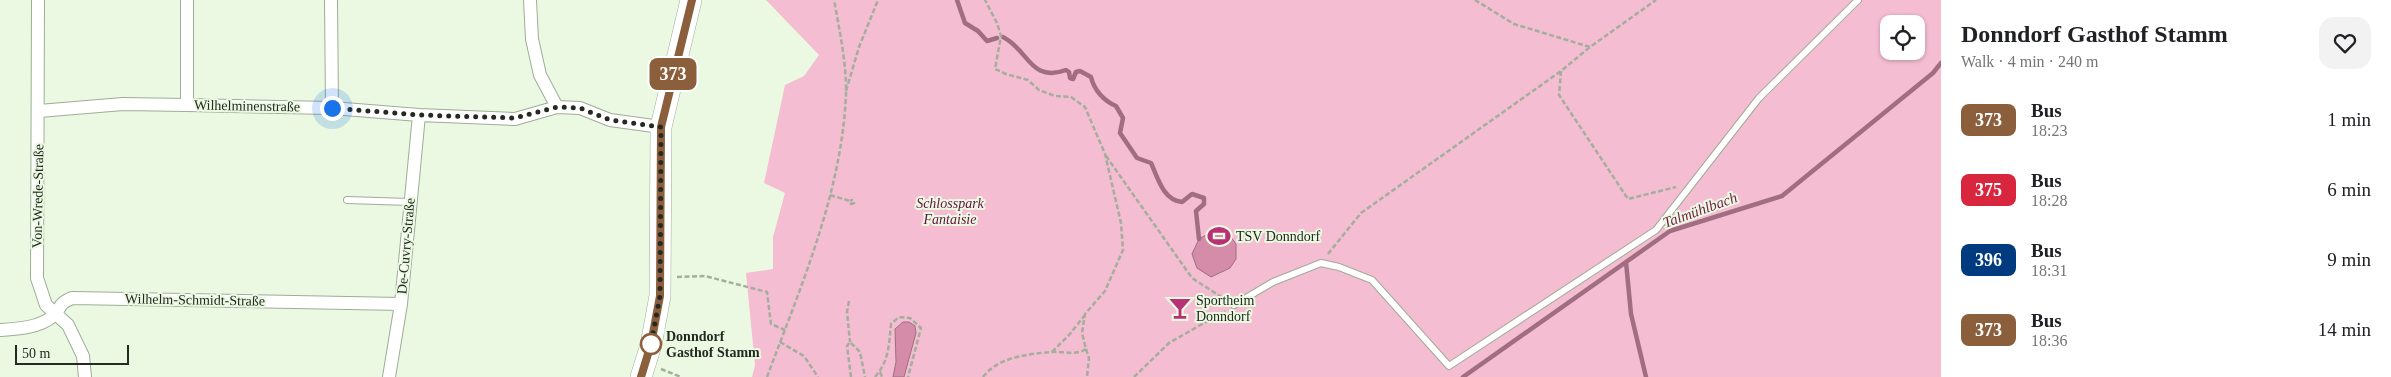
<!DOCTYPE html>
<html lang="en">
<head>
<meta charset="utf-8">
<style>
  :root { --surface:#fff; --page:#f2f2f2; --text:#202124; --muted:#757577 }
  body { margin:0; font-family:Georgia,serif; background:var(--page); color:var(--text); height:100vh; display:flex; flex-direction:column; font-size:19px; white-space:nowrap }
  * { box-sizing:border-box; margin:0 }
  p { font-size:16px; color:var(--muted) }
  .icon { flex:none; width:28px; height:28px; fill:none; stroke:currentColor; stroke-width:2; stroke-linecap:round; stroke-linejoin:round }
  .map { position:relative; flex:1; overflow:hidden }
  .side { display:flex; flex-direction:column; background:var(--surface); width:450px }
  .side>* { flex:none }
  .badge { padding:0 10px; border-radius:8px; font-size:18px; line-height:32px }
  .controls { position:absolute; left:1880px; top:15px; display:grid; gap:10px }
  .controls a { display:grid; place-items:center; width:45px; height:45px; border-radius:10px; background:var(--surface); box-shadow:0 1px 4px #0004; font-size:25px }
  .scale { position:absolute; left:15px; bottom:12px; width:114px; box-sizing:border-box; padding-left:5px; border:2px solid #242921; border-top:0; font-size:14px; line-height:18px; white-space:nowrap; color:#242921; -webkit-text-stroke:4px #ebf9e3; paint-order:stroke }
  .you { position:absolute; width:25px; height:25px; margin:-12px; border:4px solid #fff; border-radius:50%; background:#1a73e8; box-shadow:0 0 0 8px #1a73e833 }
  .map>.badge { position:absolute; translate:-50% -50%; box-shadow:0 0 0 2px #fff }
  .round { display:grid; place-items:center; flex:none; width:52px; height:52px; border-radius:15px; background:var(--page) }
  .overview { display:flex; align-items:center; justify-content:space-between; height:85px; padding:0 20px }
  h1 { font-size:24px; font-weight:800; line-height:38px }
  ul { padding:0; list-style:none }
  li { display:flex; align-items:center; gap:15px; height:70px; padding:0 20px }
  li div { flex:1 }
  li b { display:block; font-size:19px }
  li em { font-style:normal }
  li .badge { min-width:55px; font-weight:700; text-align:center }
  main { display:flex; flex:1; min-height:0 }
  .map>svg:first-child { display:block }
</style>
</head>
<body>
<main>
<div class="map">
<svg width="1941" height="377" viewBox="0 0 1941 377">
  <rect width="100%" height="100%" fill="#ebf9e3"/>
  <!-- green -->
  <path fill="#f4bdd1" fill-rule="evenodd" d="M766,0H1941V377H752L755,365L746,273L773,269V237L785,193L764,183L785,85L804,76L819,55ZM1889,24H1916V51H1889Z"/>
  <!-- water -->
  <path fill="#d58ca9" stroke="#a06e80" d="M1215,230L1231,237L1236,244V259L1230,268L1211,277L1197,268L1192,254L1199,239Z
    M903,322H909L915,326L916,333L904,377H893L896,362L895,329Z"/>
  <g fill="none" stroke-linecap="round" stroke-linejoin="round">
    <!-- stream -->
    <path stroke="#a06e80" stroke-width="4.5" d="M957,0L965,23L978,31L987,41L997,38
      M1003,37C1029,50 1030,83 1066,70L1069,72L1070,78L1073,79L1076,72L1080,71L1091,77C1094,90 1104,101 1116,106L1123,118L1120,133L1137,158L1151,163C1158,178 1163,200 1182,202L1192,194L1204,198V204L1196,211L1199,239
      M1626,262L1631,314L1646,377
      M1463,377L1670,231L1782,196L1933,73L1941,63"/>
    <defs>
      <path id="lane" d="M347,200L410,202
        M1234,305L1273,282L1321,263L1339,267L1372,280L1449,366L1656,230L1759,98L1858,0"/>
      <path id="street" d="M38,0L37,278L46,305L68,325L83,356L85,377
        M331,0L332,108
        M530,0L532,39L540,75L557,107
        M187,105V0
        M39,111L123,104L187,105L332,108L419,115L515,119L557,107L580,108L610,120L661,127
        M0,330C17,329 39,328 53,316C63,307 56,305 72,298L401,304
        M389,377L401,304L419,115"/>
      <path id="primary" d="M641,377L651,345L660,296L661,127L691,0"/>
    </defs>
    <!-- lane casing -->
    <use href="#lane" stroke="#9fac97" stroke-width="8"/>
    <!-- street casing -->
    <use href="#street" stroke="#9fac97" stroke-width="14"/>
    <!-- primary casing -->
    <use href="#primary" stroke="#9fac97" stroke-width="22"/>
    <!-- path -->
    <path stroke="#a3ae9d" stroke-width="2.5" stroke-dasharray="5 2.5" stroke-linecap="butt" d="M1475,0L1514,24L1590,47L1656,0
      M1561,71L1559,95L1628,199L1676,187
      M846,91L859,47L878,0
      M1106,156L1192,278L1226,300
      M830,195L850,201L851,204L854,203L852,200L850,201
      M1328,254L1361,213L1561,71L1590,47
      M677,277L705,276L767,292L771,324L785,330
      M849,301L847,312L850,342
      M780,342L804,356L818,377
      M1086,349L1089,358L1087,377
      M1052,352L1069,335L1085,315
      M661,369L681,377
      M880,372L882,377
      M767,377C801,286 842,192 846,94C847,66 839,27 834,0
      M851,377L847,346L850,342L860,352L865,377
      M875,377C889,361 889,345 891,324L899,317L910,318L921,328L908,377
      M983,377C998,357 1028,354 1051,352C1063,351 1075,356 1086,349L1082,333L1085,314L1105,291L1123,250L1121,223L1105,154L1085,107L1071,97L1055,96L1039,90L1028,80L1006,74L995,69L1001,36L997,23L985,0
      M1134,377L1169,343L1225,311"/>
    <!-- lane -->
    <use href="#lane" stroke="#fff" stroke-width="6"/>
    <!-- street -->
    <use href="#street" stroke="#fff" stroke-width="12"/>
    <!-- primary -->
    <use href="#primary" stroke="#fff" stroke-width="21"/>
  </g>
  <g fill="none" stroke-linecap="round" stroke-linejoin="round">
    <defs>
      <path id="line" d="M641,377L651,344L660,296L661,127L692,0"/>
    </defs>
    <!-- line casing -->
    <use href="#line" stroke="#fff" stroke-width="11"/>
    <!-- line -->
    <use href="#line" stroke="#8b5e3c" stroke-width="8"/>
    <!-- walk -->
    <path stroke="#242921" stroke-width="5" stroke-dasharray="0 9" d="M332,108L419,115L515,118L557,107L580,108L610,120L661,127L660,296L651,344"/>
  </g>
  <!-- icons -->
  <defs>
    <symbol id="stadium-bare" viewBox="-9 -9 18 18"><path d="M0-5a6.5 5 0 1 0 0 10a6.5 5 0 1 0 0-10ZM-3.5-1.8h7v3.6h-7Z" fill="#b73174" stroke="#ebf9e3" stroke-width="2.5" paint-order="stroke"/></symbol>
    <symbol id="bar-bare" viewBox="-9 -9 18 18"><path d="M-6-5H6L.8 .8V4.5H3.5V6h-7V4.5H-.8V.8Z" fill="#b73174" stroke="#ebf9e3" stroke-width="2.5" paint-order="stroke"/></symbol>
  </defs>
  <g fill-rule="evenodd">
    <use href="#stadium-bare" x="1203" y="220" width="32" height="32"/>
    <use href="#bar-bare" x="1164" y="292" width="32" height="32"/>
  </g>
  <!-- markers -->
  <circle fill="#fff" stroke="#8b5e3c" stroke-width="2.5" cx="651" cy="344" r="10"/>
  <g text-anchor="middle" dominant-baseline="central" stroke-width="4" stroke-linejoin="round" paint-order="stroke">
    <!-- street labels -->
    <g font-size="14" fill="#242921" stroke="#ebf9e3">
      <text transform="translate(247 106) rotate(1)">Wilhelminenstraße</text>
      <text transform="translate(38 196) rotate(-89)">Von-Wrede-Straße</text>
      <text transform="translate(406 246) rotate(-85)">De-Cuvry-Straße</text>
      <text transform="translate(195 300) rotate(1)">Wilhelm-Schmidt-Straße</text>
    </g>
    <!-- park labels -->
    <g font-size="14" font-style="italic" fill="#67113e" stroke="#ebf9e3">
      <text x="950" y="203">Schlosspark<tspan x="950" dy="16">Fantaisie</tspan></text>
    </g>
    <!-- poi labels -->
    <g font-size="14" fill="#242921" stroke="#ebf9e3" text-anchor="start">
      <text x="1236" y="236">TSV Donndorf</text>
      <text x="1196" y="300">Sportheim<tspan x="1196" dy="16">Donndorf</tspan></text>
    </g>
    <!-- stop labels -->
    <g font-size="14" font-weight="bold" fill="#242921" stroke="#ebf9e3" text-anchor="start">
      <text x="666" y="336">Donndorf<tspan x="666" dy="16">Gasthof Stamm</tspan></text>
    </g>
    <!-- water labels -->
    <g font-size="15" font-style="italic" fill="#731d47" stroke="#ebf9e3">
      <text transform="translate(1700 210) rotate(-20)">Talmühlbach</text>
    </g>
  </g>
</svg>
<div class="controls">
<a><svg class="icon" aria-label="locate" viewBox="0 0 24 24"><circle cx="12" cy="12" r="6"/><path d="M12 2v4M12 18v4M2 12h4M18 12h4"/></svg></a>
</div>
<div class="scale">50 m</div>
<div class="you" style="left:332px;top:108px"></div>
<b class="badge" style="left:673px;top:74px;background:#8b5e3c;color:#fff">373</b>
</div>
<section class="side">
<div class="overview"><div><h1>Donndorf Gasthof Stamm</h1><p>Walk · 4 min · 240 m</p></div><a class="round"><svg class="icon" aria-label="heart" viewBox="0 0 24 24"><path d="M12 20l-8-8c-3-5 5-10 8-4 3-6 11-1 8 4z"/></svg></a></div>
<ul>
<li><span class="badge" style="background:#8b5e3c;color:#fff">373</span><div><b>Bus</b><p>18:23</p></div><em>1 min</em></li>
<li><span class="badge" style="background:#d7263d;color:#fff">375</span><div><b>Bus</b><p>18:28</p></div><em>6 min</em></li>
<li><span class="badge" style="background:#003b80;color:#fff">396</span><div><b>Bus</b><p>18:31</p></div><em>9 min</em></li>
<li><span class="badge" style="background:#8b5e3c;color:#fff">373</span><div><b>Bus</b><p>18:36</p></div><em>14 min</em></li>
</ul>
</section>
</main>
</body>
</html>
